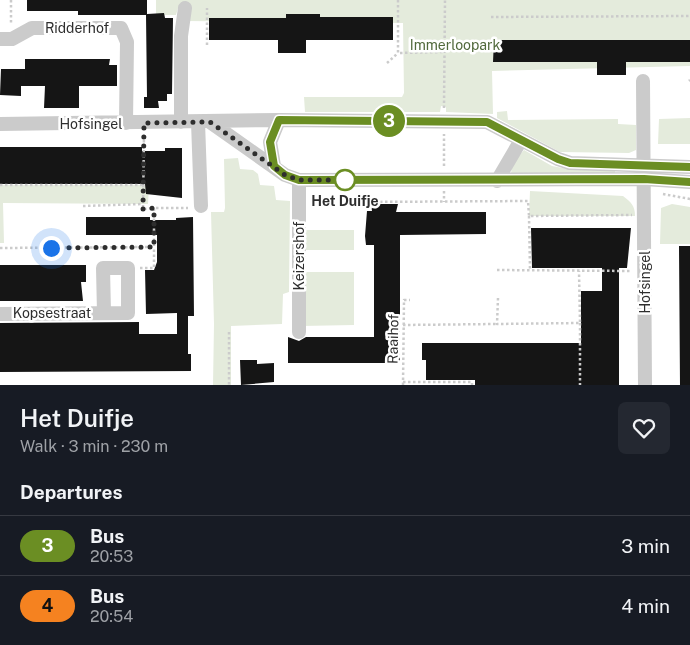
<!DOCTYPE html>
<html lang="en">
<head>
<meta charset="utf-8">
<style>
  :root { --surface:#171b24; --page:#242831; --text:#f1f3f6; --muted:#9ea1a6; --line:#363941 }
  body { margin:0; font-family:"Public Sans",sans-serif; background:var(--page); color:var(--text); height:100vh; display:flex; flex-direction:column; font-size:19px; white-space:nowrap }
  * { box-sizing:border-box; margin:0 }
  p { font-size:16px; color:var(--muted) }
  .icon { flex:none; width:28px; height:28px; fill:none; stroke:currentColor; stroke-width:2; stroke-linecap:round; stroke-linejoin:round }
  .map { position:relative; height:385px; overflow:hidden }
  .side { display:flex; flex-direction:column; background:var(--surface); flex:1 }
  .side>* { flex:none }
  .badge { padding:0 10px; border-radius:16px; font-size:18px; line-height:32px }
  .you { position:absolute; width:25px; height:25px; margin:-12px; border:4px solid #fff; border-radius:50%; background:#1a73e8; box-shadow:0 0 0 8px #1a73e833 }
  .map>.badge { position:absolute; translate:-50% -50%; box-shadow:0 0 0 2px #fff }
  h2 { padding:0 20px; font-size:19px; line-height:45px }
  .round { display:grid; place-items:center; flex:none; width:52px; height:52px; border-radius:8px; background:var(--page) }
  .overview { display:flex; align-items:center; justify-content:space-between; height:85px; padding:0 20px }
  h1 { font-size:24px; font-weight:600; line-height:38px }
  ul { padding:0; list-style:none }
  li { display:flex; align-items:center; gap:15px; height:60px; padding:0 20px; border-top:1px solid var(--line) }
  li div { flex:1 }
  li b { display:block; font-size:19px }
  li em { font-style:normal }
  li .badge { min-width:55px; font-weight:700; text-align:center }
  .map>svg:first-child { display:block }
</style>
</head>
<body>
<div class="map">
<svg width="690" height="385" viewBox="0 0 690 385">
  <rect width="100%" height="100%" fill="#fff"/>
  <!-- green -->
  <path fill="#e4ebdc" d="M156,0H690V66L492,71L493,114L446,112V107L441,106L440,112H305L304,97H402L404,93L403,23L186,21L184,13L178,8L176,15H156Z
    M507,111L508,120L618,119V124L636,125V150L629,153L560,152L497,118V112Z
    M690,118V144H658L659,119Z
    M524,150L552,166L573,170L615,169V176L511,174L512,164Z
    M238,158L240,169L253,170L258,174L260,185L274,186L276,200L290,201L289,292L283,294L282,324L231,326V385H213L214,324L211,212H224L225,208L224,159Z
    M0,185H149L148,204L3,203L4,243H0Z
    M530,191L623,196C631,202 635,206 635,216H529Z
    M672,204L690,207V244H660L661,208Z
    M302,230H354V250H301Z
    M302,272H354V325L301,326Z"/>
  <!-- building -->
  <path fill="#151515" d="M27,0H147V14L164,13L165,18H173L172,94H167V101H158L159,108H144V97H147L146,15H78V11H27Z
    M286,14H320V17H393V40H306V53H278V40H209V18H286Z
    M494,40H690V62H626V75H597V62H493Z
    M25,59H110L109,65H117V86H79V108H44L45,86H21V96L0,95L1,69H25Z
    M0,147H142V151H165V148H182V198L146,194L145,184H0Z
    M371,204H398L396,212H486V234L400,235V363H288V337L299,341L306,337H374V245H366L365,236L367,211H372Z
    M86,217H150V220H176V218L193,217L194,316H188V354H191V371L0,372V323L139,322V334H177V313L146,314L145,270H154L157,262V235H86Z
    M531,228H631L627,268H619V385H475V380H426V360H422V343H581V291H602V268H532Z
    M679,246H690V385H680Z
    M0,265H86V282H81L83,301H0Z
    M240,360H257V364L274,363V382L241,385Z"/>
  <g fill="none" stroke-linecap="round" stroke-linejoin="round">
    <!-- path -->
    <path stroke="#cbcbcb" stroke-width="2.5" stroke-dasharray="2.5 2.5" stroke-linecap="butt" d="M11,0V23
      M398,0V53L445,52
      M491,17L690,16
      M207,45V8
      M387,63L398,53
      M689,81L690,80
      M444,108L445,0
      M144,135L143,209L154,208
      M444,166V134
      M0,185H143
      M444,191V202
      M663,194L690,199
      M360,202L528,201L529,216L632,215
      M83,206L143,204
      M529,216L530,270
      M0,248L154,247V208H188
      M140,268H154V247
      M497,270L631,271
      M498,298L497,324L580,323L579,271
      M580,323V385
      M403,325L497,324
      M229,332V385
      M403,382H472V385
      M403,385L404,300H410"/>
    <!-- minor -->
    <path stroke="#cbcbcb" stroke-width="14" d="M0,39H12L32,28H121L127,42L126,123
      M643,81L645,385
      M181,122V36L185,8
      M198,122L201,206
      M210,122L285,175L299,180L644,179L690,182
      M0,124L279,120L487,122L558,159L570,163L690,167
      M274,166L270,142L279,120
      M497,181L521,140
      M0,314L128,313V268H103L104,313
      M299,332V180"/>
  </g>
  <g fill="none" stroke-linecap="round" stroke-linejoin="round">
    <defs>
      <path id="line" d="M690,167L570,163L558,159L487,122L279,120L270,142L274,166L285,175L299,180L644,179L690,182"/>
    </defs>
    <!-- line casing -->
    <use href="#line" stroke="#fff" stroke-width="11"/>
    <!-- line -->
    <use href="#line" stroke="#6b8e23" stroke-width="8"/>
    <!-- walk -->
    <path stroke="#2e2e2e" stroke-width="5" stroke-dasharray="0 9" d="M51,248L154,247V208L143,209L144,123L210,122L285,175L299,180H345"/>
  </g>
  <!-- markers -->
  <circle fill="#fff" stroke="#6b8e23" stroke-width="2.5" cx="345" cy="180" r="10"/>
  <g text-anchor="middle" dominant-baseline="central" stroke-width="5" stroke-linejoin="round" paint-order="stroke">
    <!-- street labels -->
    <g font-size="14" fill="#2e2e2e" stroke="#fff">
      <text x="77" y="28">Ridderhof</text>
      <text x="91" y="124">Hofsingel</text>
      <text transform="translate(299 256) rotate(-90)">Keizershof</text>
      <text transform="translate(645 282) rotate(-90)">Hofsingel</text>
      <text x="52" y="313">Kopsestraat</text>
      <text transform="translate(393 339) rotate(-89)">Raaihof</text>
    </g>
    <!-- park labels -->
    <g font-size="14" fill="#51693c" stroke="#fff">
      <text x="455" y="45">Immerloopark</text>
    </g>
    <!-- stop labels -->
    <g font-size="14" font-weight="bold" fill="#2e2e2e" stroke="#fff">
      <text x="345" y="201">Het Duifje</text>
    </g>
  </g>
</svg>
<div class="you" style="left:51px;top:248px"></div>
<b class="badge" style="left:389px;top:121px;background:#6b8e23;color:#fff">3</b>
</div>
<section class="side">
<div class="overview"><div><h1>Het Duifje</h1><p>Walk · 3 min · 230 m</p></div><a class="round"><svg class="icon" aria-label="heart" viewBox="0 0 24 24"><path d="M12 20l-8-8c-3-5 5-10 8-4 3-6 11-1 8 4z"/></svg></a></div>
<h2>Departures</h2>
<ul>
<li><span class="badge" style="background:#6b8e23;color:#fff">3</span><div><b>Bus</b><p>20:53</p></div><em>3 min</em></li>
<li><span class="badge" style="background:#f58220;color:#111">4</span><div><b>Bus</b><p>20:54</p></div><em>4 min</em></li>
</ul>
</section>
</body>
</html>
